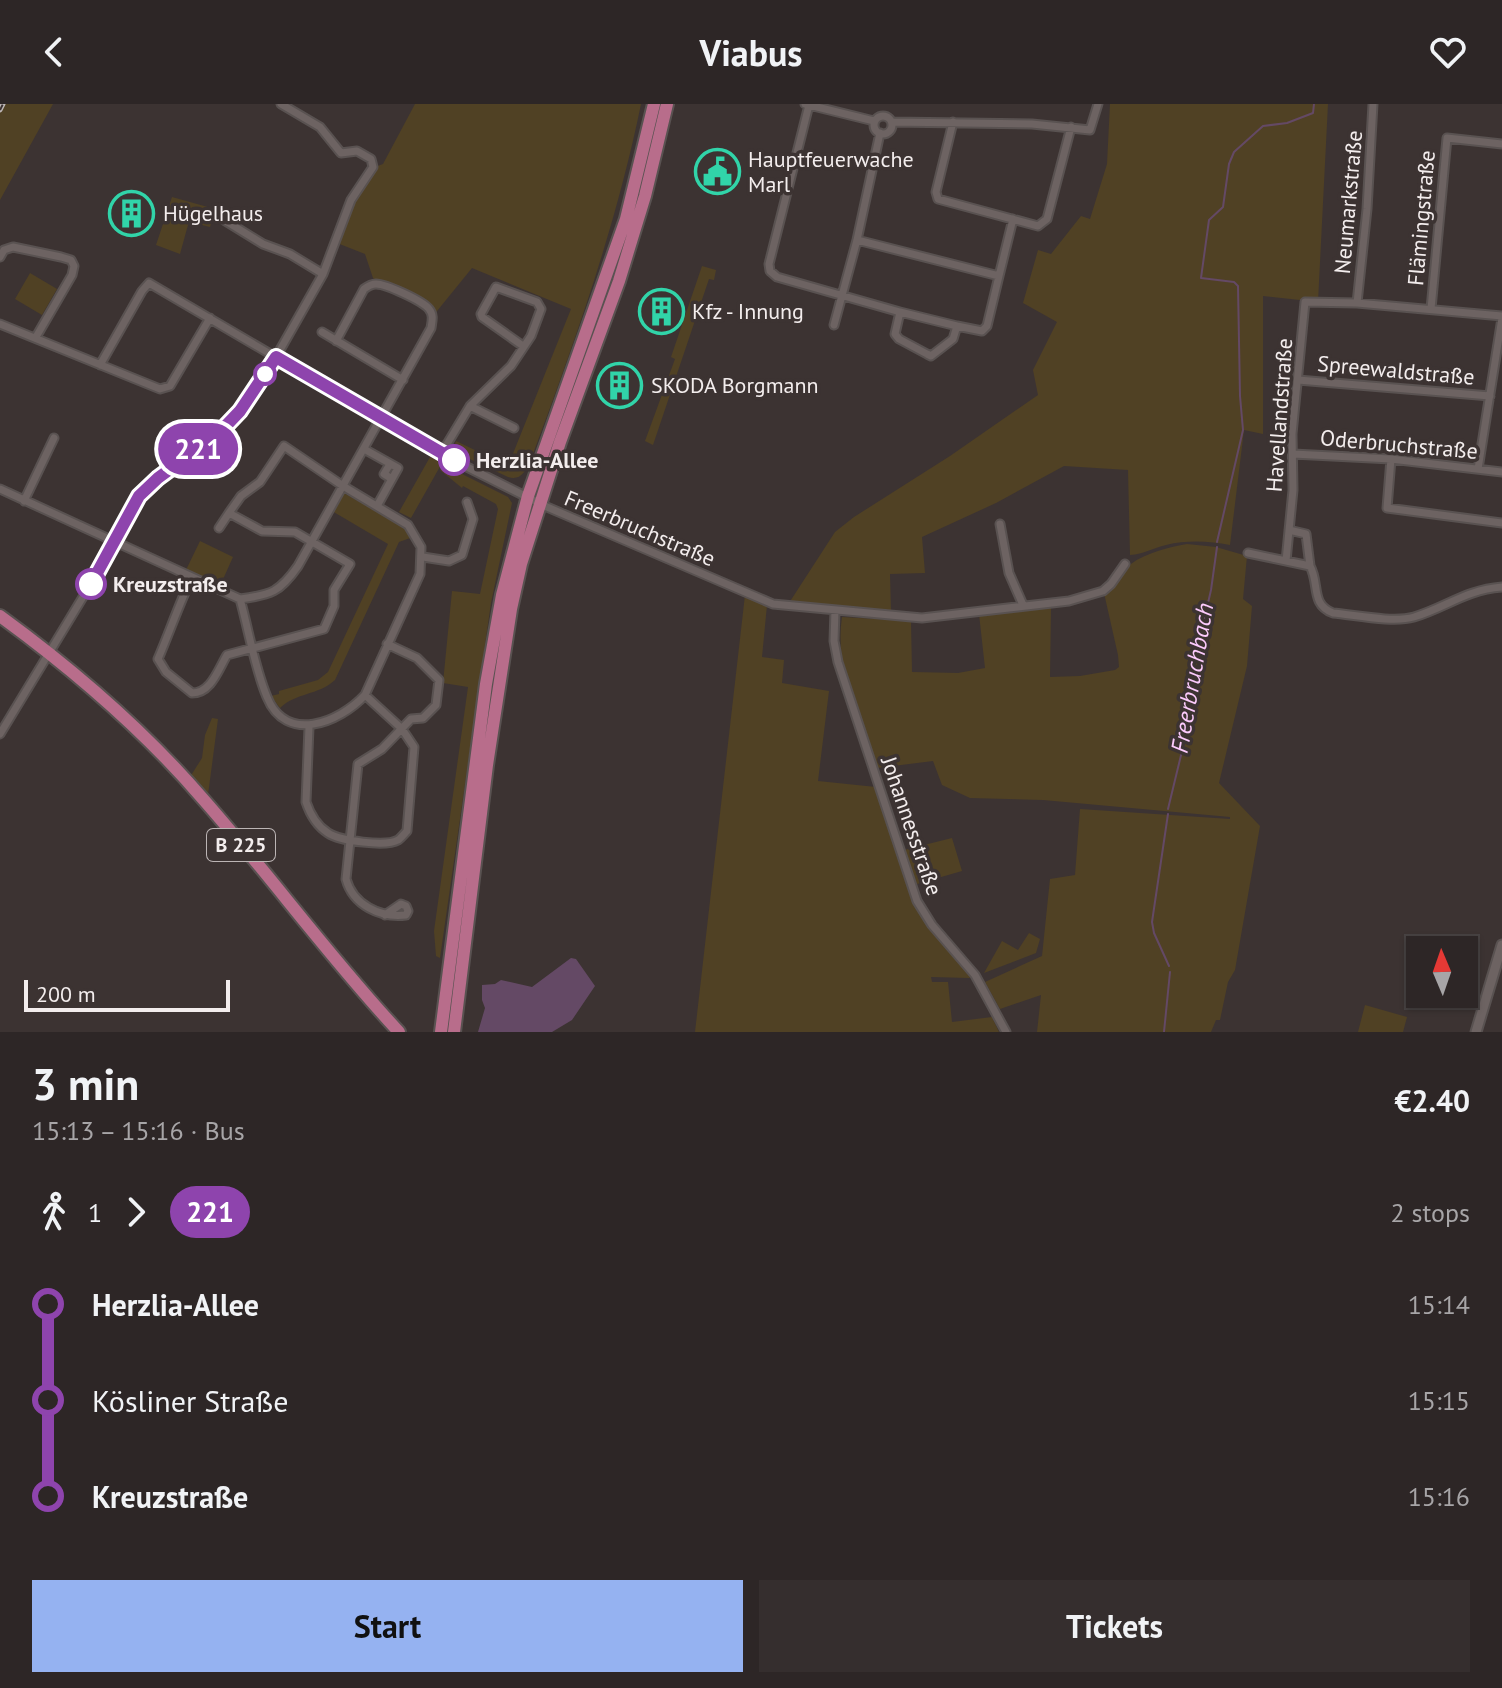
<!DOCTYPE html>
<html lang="en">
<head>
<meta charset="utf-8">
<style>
  :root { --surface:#2d2626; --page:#352e2e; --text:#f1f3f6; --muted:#a7a5a7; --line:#484343; --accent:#95b2f1 }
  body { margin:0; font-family:"PT Sans",sans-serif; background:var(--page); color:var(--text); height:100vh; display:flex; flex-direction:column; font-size:30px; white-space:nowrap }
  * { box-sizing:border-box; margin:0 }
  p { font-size:26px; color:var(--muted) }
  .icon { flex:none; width:44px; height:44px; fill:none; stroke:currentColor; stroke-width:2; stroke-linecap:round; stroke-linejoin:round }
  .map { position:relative; height:928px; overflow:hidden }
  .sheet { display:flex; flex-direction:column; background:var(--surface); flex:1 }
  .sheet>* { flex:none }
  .badge { padding:0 16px; border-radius:26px; font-size:28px; line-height:52px }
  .needle { width:52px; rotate:358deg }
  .tools { position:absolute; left:1406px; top:832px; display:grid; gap:16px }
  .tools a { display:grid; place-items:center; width:72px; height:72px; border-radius:0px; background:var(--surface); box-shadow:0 2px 6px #0004,0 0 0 2px var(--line); font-size:40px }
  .scale { position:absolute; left:24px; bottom:20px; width:206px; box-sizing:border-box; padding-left:8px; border:4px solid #f3eded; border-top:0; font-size:22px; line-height:28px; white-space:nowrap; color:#f3eded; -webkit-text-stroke:6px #3c3332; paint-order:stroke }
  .map>.badge { position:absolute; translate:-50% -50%; box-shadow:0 0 0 4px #fff }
  .legs { display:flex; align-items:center; gap:12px; height:88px; padding:0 32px; font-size:26px }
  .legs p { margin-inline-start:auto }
  .headline { display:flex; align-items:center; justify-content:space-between; height:136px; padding:0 32px }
  h1 { font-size:44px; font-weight:600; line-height:60px }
  .cta { display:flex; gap:16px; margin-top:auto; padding:16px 32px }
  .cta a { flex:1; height:92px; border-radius:0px; background:var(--accent); color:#111; font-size:32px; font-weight:600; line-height:92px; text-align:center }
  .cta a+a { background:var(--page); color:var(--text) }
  ul { padding:0 32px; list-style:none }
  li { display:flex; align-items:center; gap:28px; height:96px; font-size:30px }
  li i { display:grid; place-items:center; width:12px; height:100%; margin:0 10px; background:currentColor }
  li i::after { content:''; width:20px; height:20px; margin:-10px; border:6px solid; border-radius:50%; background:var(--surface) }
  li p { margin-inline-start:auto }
  li:first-child i { background:linear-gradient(#0000 50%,currentColor 0) }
  li:last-child i { background:linear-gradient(currentColor 50%,#0000 0) }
  header { display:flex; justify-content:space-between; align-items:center; height:104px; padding:0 32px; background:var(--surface); font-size:36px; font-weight:600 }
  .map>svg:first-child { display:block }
</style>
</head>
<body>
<header><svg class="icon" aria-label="back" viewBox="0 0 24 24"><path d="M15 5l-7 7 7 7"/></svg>Viabus<svg class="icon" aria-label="heart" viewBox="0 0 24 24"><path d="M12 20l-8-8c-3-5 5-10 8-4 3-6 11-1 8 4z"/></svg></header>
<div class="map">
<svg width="1502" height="928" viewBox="0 0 1502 928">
  <rect width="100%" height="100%" fill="#3c3332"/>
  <!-- green -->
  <path fill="#504124" d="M0,0H53L0,96Z
    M415,0H641C616,123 574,240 530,358C525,368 520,377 508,373L457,349L454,342L456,337L508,362L571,205L472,164L433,212L428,203L380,180L373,174L365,150L337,139C345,116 357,67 383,60Z
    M1110,0H1328L1318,198L1263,192V330L1244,326L1230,441C1209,437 1187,436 1166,441C1153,444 1144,450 1130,451L1128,366L1064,362L996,399L922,433L925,469L890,470L891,508L789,499L835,428L854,413L950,352L1038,291L1033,266L1057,218L1023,199L1038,146L1051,150L1081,112L1090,115L1107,60Z
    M172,93L215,105L210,123L194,119L188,121L180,150L156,141Z
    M702,162L716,166L714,176L709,175L653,341L645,337L675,255L671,253Z
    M30,169L57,185L42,211L15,195Z
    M430,353L442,359L411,414L399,408Z
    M444,361L508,393L512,399L491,499L440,854L436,852L434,827L468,583L443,579L452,487L480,490L498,405L496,400L463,382L462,384L440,366Z
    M342,388L399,420L413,433L399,438L335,576C317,592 297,588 280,604L271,592L279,590V587L318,576L328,568L388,440L332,407Z
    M200,437L233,453L220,482L186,466Z
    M1187,440L1216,443L1247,452L1243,495L1252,502L1247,562L1219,679L1260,722L1235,866L1228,878L1220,916H1216L1211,928H1037L1041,891L1000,905L985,878L1042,852L1050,775L1075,771L1080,705L1230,715V713L1043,696L970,694L942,681L933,657L877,664C860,616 834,564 842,513L911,517L912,568L958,569L985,564L979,510L1051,503L1050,573L1080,572L1115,566L1119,563L1118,551L1104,489C1115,481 1121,468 1131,460C1145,449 1170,443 1187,440Z
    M745,491L767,501L762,553L784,556L782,579L829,587L818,677L876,683L930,822L971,870L972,873L969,874L931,873L932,878H948L952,918L992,913L999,928H695Z
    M212,614L218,615L208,691L190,673L202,654L205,631Z
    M952,734L962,767L917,780L904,746Z
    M1029,829L1040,835L1036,849L984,869L1002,837L1018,846Z
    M1365,901L1407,913L1403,928H1358Z"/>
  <!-- water -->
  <path fill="#644965" d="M571,854L576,855L595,882L572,916L552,928H478L485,904L482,896V881L495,880L501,876L532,883Z"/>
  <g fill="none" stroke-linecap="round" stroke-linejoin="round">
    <!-- stream -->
    <path stroke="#644965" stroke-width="2" d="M1217,438L1243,326L1240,292L1238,182L1234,178L1201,174L1209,116L1223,103L1229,60L1234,48L1263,22L1287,19L1313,9L1314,0
      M1168,705L1183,643L1192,568L1211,486L1217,443
      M1168,710L1152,818L1154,829L1169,862
      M1164,928L1170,868"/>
    <defs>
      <path id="minor" d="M805,0L874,17
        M809,1L769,160L770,167L777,173L900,208L895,230L899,235L927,250L931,252L953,235L957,222L900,208
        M874 21a9 9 0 1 1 18 0a9 9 0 1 1-18 0Z
        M892,18L1032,20L1090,26L1098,0
        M953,18L936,88L938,95L1038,122L1047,115L1071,23
        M224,116L263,140L290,150L323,170
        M857,136L999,172L987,222L982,227L957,222
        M0,153L4,146L13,143L61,153L71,156L74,162L72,171L36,233
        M999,172L1013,115
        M1357,199L1367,105L1373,0
        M1431,205L1447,34L1502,40
        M0,220L160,285L170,282L210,214
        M834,221L857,136L880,29
        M322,228L403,276
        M100,261L142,187L149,179L441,350L547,403L773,500L922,514L1069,497L1103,487L1111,480L1125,460
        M1298,276L1490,292
        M470,302L514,324
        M364,345L398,364L377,402
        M441,350L470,302L511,262L531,232L541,205L537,198L496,183L481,210L482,213L523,242
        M1293,350L1391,355L1502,368
        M1391,355L1387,404L1502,419
        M390,360L384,370L392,375
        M1478,365L1502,214
        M0,385L240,495C271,491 280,488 298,462L431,224C432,217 434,211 429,205C423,197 386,180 376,180C371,180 368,182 364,185L336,237
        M24,397L54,334
        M1000,420L1009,469L1023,501
        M219,424L229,409
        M1289,426L1306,430L1310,462
        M1248,449L1310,462C1320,480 1310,500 1333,509C1355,511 1393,519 1414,513C1447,503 1465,486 1502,483
        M423,453L449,457L462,451L473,415L467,398
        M1286,457L1293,386L1292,330L1305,198L1357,199L1502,212
        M192,473C179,500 170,527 158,555L166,568L192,589C211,589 218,566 227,551L324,525L334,502V486L350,460L295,428L262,427L229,409L241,392L260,378L284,342L343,382L408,421L421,443L420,470L365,591C339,619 286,640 267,593C254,562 249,527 240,495
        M835,506L834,537L838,558L917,797L932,821L975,871L1006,928
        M309,623L306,698C310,710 317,722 328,729C340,737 386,743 398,736C400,735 405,729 407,727L414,643L402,625L365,591
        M0,630L86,488L139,392L158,374L218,330L240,307L276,253L323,170L351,96L373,63L371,55L357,47L341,49L320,23L281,0
        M385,811L401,800L406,802L408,807L406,811C380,814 353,801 346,775L358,660L382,645L411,615L423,614L436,601L439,576L417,554L387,540"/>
      <path id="tertiary" d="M1476,928L1502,841"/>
      <path id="primary" d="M0,512C74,566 143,625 203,695C270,771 330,854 399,928
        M441,928L486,580L502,491L528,392L626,115L654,0
        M454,928L487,661L511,505L521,460L560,338L619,177L645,92L667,0"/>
    </defs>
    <!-- minor casing -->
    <use href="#minor" stroke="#595251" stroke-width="11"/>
    <!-- tertiary casing -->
    <use href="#tertiary" stroke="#595251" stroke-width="13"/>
    <!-- primary casing -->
    <use href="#primary" stroke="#595251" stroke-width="16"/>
    <!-- minor -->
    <use href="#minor" stroke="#6d6362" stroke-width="7"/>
    <!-- tertiary -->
    <use href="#tertiary" stroke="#6d6362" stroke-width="9"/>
    <!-- primary -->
    <use href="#primary" stroke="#b86d8b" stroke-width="12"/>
    <defs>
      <path id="rail" d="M0,6L3,0"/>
    </defs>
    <!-- rail casing -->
    <use href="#rail" stroke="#beb7b7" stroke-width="5"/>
    <!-- rail -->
    <use href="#rail" stroke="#3c3332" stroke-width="2" stroke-dasharray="6" stroke-linecap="butt"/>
  </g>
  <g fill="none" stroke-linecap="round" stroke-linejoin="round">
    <defs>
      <path id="line-1" d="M91,480L139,392L158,374L218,330L240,307L276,253L454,356"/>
    </defs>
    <!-- line-1 casing -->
    <use href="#line-1" stroke="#fff" stroke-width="18"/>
    <!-- line-1 -->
    <use href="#line-1" stroke="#8e44ad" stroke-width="12"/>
  </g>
  <!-- icons -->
  <defs>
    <symbol id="civic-ring" viewBox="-11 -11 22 22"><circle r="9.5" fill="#3c3332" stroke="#31d4a9" stroke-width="1.5"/><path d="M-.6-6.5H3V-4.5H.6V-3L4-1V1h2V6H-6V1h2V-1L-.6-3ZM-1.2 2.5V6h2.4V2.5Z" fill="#31d4a9"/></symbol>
    <symbol id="building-ring" viewBox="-11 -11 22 22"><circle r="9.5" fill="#3c3332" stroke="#31d4a9" stroke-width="1.5"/><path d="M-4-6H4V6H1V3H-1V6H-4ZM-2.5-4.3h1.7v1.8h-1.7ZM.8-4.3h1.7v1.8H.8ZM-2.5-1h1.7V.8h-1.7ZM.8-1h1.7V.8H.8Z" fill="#31d4a9"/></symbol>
  </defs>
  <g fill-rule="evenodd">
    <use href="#civic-ring" x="692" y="42" width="51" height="51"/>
    <use href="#building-ring" x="106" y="84" width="51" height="51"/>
    <use href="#building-ring" x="636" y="182" width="51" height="51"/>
    <use href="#building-ring" x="594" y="256" width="51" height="51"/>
  </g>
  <!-- markers -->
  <g fill="#fff" stroke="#8e44ad" stroke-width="4">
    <circle cx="265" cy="270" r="10"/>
    <circle cx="454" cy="356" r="14"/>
    <circle cx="91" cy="480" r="14"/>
  </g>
  <g text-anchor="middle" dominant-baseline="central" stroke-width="7" stroke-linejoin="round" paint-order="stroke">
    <!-- shield labels -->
    <rect fill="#3c3332" stroke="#bcb5b5" stroke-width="2" x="207" y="725" width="68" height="32" rx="6"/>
    <g font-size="20" font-weight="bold" fill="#f3eded">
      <text x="241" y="741">B 225</text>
    </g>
    <!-- poi labels -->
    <g font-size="22" fill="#f3eded" stroke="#3c3332" text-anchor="start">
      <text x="748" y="55">Hauptfeuerwache<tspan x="748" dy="25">Marl</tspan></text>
      <text x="163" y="109">Hügelhaus</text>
      <text x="692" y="207">Kfz - Innung</text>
      <text x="651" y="281">SKODA Borgmann</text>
    </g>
    <!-- street labels -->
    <g font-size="22" fill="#f3eded" stroke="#3c3332">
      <text transform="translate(1348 98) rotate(-85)">Neumarkstraße</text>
      <text transform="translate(1421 114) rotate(-85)">Flämingstraße</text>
      <text transform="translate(1396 266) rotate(5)">Spreewaldstraße</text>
      <text transform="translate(1279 311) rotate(-86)">Havellandstraße</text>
      <text transform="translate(1399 340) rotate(5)">Oderbruchstraße</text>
      <text transform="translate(640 424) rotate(23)">Freerbruchstraße</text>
      <text transform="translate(912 722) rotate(71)">Johannesstraße</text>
    </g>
    <!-- stop labels -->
    <g font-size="22" font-weight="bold" fill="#f3eded" stroke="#3c3332" text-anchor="start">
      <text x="476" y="356">Herzlia-Allee</text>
      <text x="113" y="480">Kreuzstraße</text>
    </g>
    <!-- water labels -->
    <g font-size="24" font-style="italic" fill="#fccbfd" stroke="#3c3332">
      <text transform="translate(1192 574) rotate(-80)">Freerbruchbach</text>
    </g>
  </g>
</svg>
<div class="tools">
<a><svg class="needle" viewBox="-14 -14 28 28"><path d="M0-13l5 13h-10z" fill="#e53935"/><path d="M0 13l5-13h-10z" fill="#a7a5a7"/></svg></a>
</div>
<div class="scale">200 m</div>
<b class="badge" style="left:198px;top:345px;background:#8e44ad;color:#fff">221</b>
</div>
<section class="sheet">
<div class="headline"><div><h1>3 min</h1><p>15:13 – 15:16 · Bus</p></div><b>€2.40</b></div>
<div class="legs"><svg class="icon" aria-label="walk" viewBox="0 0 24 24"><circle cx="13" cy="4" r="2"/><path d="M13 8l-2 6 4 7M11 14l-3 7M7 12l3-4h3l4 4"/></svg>1<svg class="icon" aria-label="forward" viewBox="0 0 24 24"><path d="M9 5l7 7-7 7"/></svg><b class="badge" style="background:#8e44ad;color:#fff">221</b><p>2 stops</p></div>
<ul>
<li><i style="color:#8e44ad"></i><b>Herzlia-Allee</b><p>15:14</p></li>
<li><i style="color:#8e44ad"></i><span>Kösliner Straße</span><p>15:15</p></li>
<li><i style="color:#8e44ad"></i><b>Kreuzstraße</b><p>15:16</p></li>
</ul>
<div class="cta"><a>Start</a><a>Tickets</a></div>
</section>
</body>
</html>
